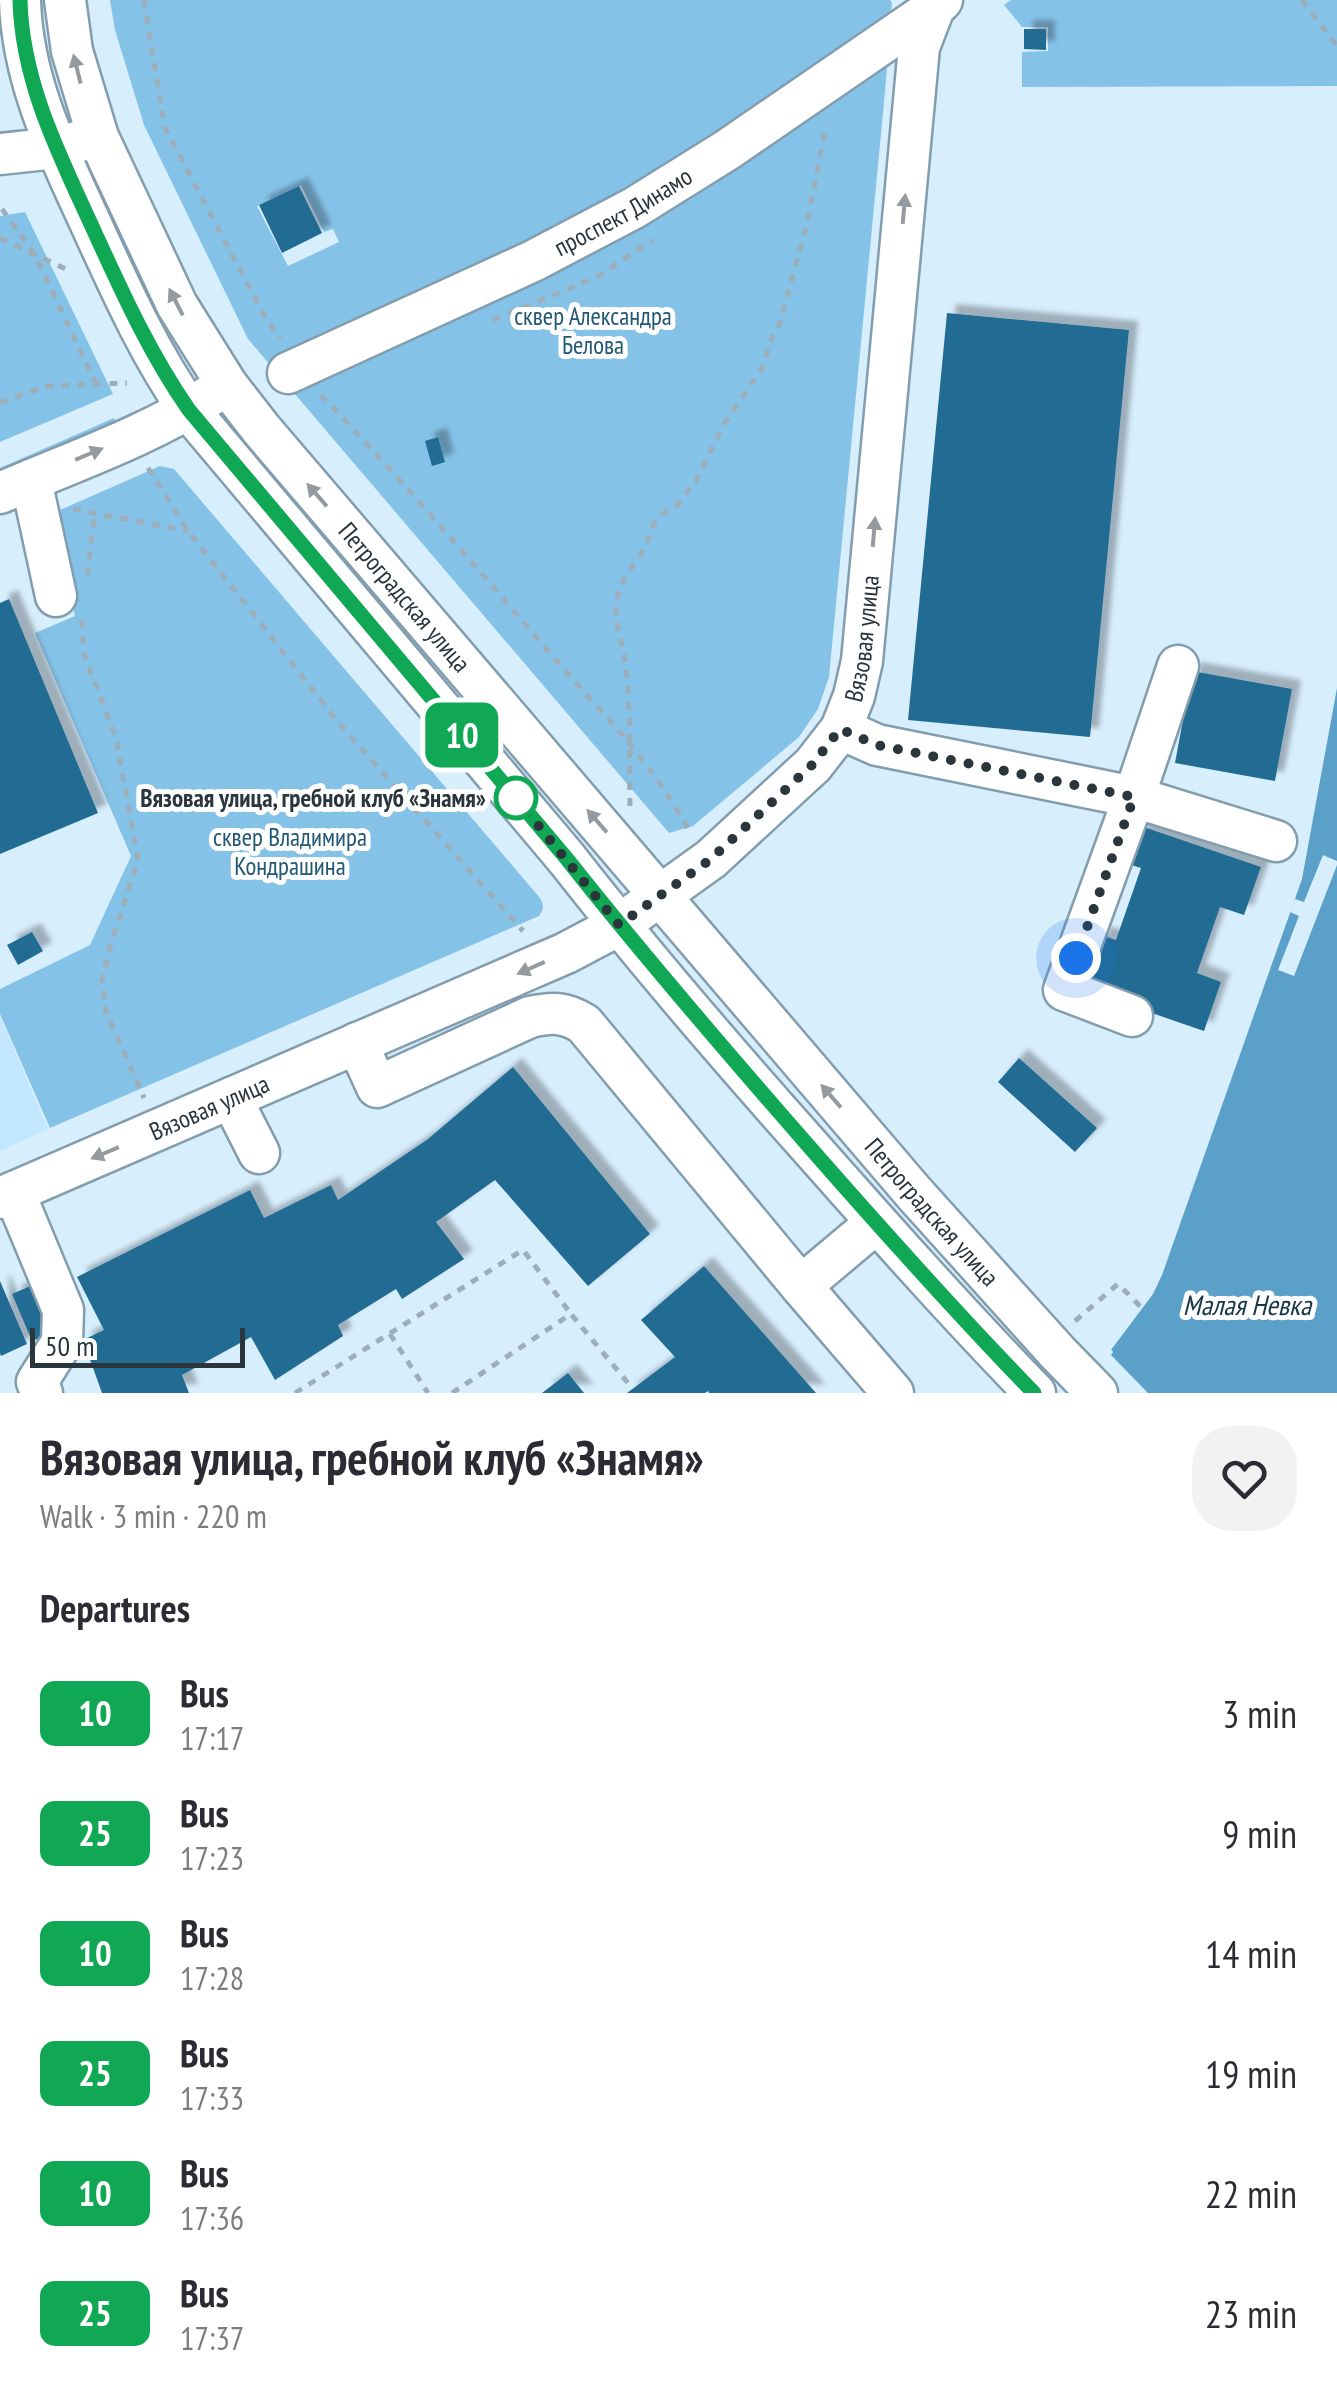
<!DOCTYPE html>
<html lang="en">
<head>
<meta charset="utf-8">
<style>
  :root { --surface:#fff; --page:#f2f2f3; --text:#2b2b33; --muted:#7c7c81 }
  body { margin:0; font-family:"PT Sans Narrow",sans-serif; background:var(--page); color:var(--text); height:100vh; display:flex; flex-direction:column; font-size:38px; white-space:nowrap }
  * { box-sizing:border-box; margin:0 }
  p { font-size:32px; color:var(--muted) }
  .icon { flex:none; width:55px; height:55px; fill:none; stroke:currentColor; stroke-width:2; stroke-linecap:round; stroke-linejoin:round }
  .map { position:relative; height:1393px; overflow:hidden }
  .drawer { display:flex; flex-direction:column; background:var(--surface); flex:1 }
  .drawer>* { flex:none }
  .badge { padding:0 20px; border-radius:15px; font-size:35px; line-height:65px }
  .scale { position:absolute; left:30px; bottom:25px; width:215px; box-sizing:border-box; padding-left:10px; border:5px solid #2a353c; border-top:0; font-size:28px; line-height:35px; white-space:nowrap; color:#2a353c; -webkit-text-stroke:8px #fff; paint-order:stroke }
  .you { position:absolute; width:50px; height:50px; margin:-25px; border:8px solid #fff; border-radius:50%; background:#1a73e8; box-shadow:0 0 0 15px #1a73e833 }
  .map>.badge { position:absolute; translate:-50% -50%; box-shadow:0 0 0 5px #fff }
  h2 { padding:0 40px; font-size:38px; line-height:90px }
  .round { display:grid; place-items:center; flex:none; width:105px; height:105px; border-radius:40px; background:var(--page) }
  .head { display:flex; align-items:center; justify-content:space-between; height:170px; padding:0 40px }
  h1 { font-size:48px; font-weight:800; line-height:75px }
  ul { padding:0; list-style:none }
  li { display:flex; align-items:center; gap:30px; height:120px; padding:0 40px }
  li div { flex:1 }
  li b { display:block; font-size:38px }
  li em { font-style:normal }
  li .badge { min-width:110px; font-weight:700; text-align:center }
  .map>svg:first-child { display:block }
</style>
</head>
<body>
<div class="map">
<svg width="1337" height="1393" viewBox="0 0 1337 1393">
  <defs>
    <filter id="shadow"><feDropShadow dx="9" dy="-9" stdDeviation="2.5" flood-color="#0004"/></filter>
  </defs>
  <rect width="100%" height="100%" fill="#d7eefd"/>
  <!-- built -->
  <path fill="#c3e7fe" d="M0,1017L48,1129L0,1151Z"/>
  <!-- green -->
  <path fill="#85c2e8" fill-rule="evenodd" d="M110,0H890L892,3L885,92L829,677L818,709L799,737L693,826L669,833L248,339L144,125L115,30ZM301,185L324,232L333,229L339,242L288,266L257,206Z
    M1011,0H1337V86L1022,87V52L1048,51V27H1022L1004,5Z
    M25,212L113,394L0,442V216Z
    M114,418L119,429L0,481V468Z
    M160,466L174,469L540,898C544,905 544,909 539,916L50,1128L0,1014V989L90,945L131,856L35,633L75,616L51,514Z"/>
  <!-- water -->
  <path fill="#5ba0c9" d="M1337,688V1393H1072L1113,1352L1111,1350L1153,1294L1162,1275L1302,879Z"/>
  <!-- pier -->
  <path fill="#d7eefd" d="M1323,855L1337,861V865L1294,976L1278,970L1299,916L1290,912L1295,899L1304,902Z
    M1108,1346L1113,1352L1111,1355L1148,1393H1067L1106,1352Z"/>
  <!-- building -->
  <path fill="#246c93" filter="url(#shadow)" d="M1024,29H1046V50L1024,49Z
    M299,186L322,233L282,253L259,205Z
    M947,313L1129,330L1090,737L908,720Z
    M438,437L445,462L432,466L425,441Z
    M9,599L98,813L0,854V603Z
    M1192,671L1292,689L1275,781L1175,763Z
    M1141,826L1261,867L1244,915L1220,907L1197,973L1221,982L1204,1031L1082,989L1101,935L1116,940L1141,868L1128,864Z
    M32,932L43,951L18,965L7,945Z
    M1019,1058L1097,1128L1075,1152L998,1082Z
    M513,1067L650,1234L588,1286L495,1180L436,1222L464,1259L402,1299L396,1289L338,1325L343,1336L275,1380L251,1337L182,1375L189,1393H102L83,1340L104,1330L77,1277L250,1190L264,1218L331,1185L338,1200L428,1139Z
    M704,1266L816,1393H709L708,1391L705,1393H627L675,1357L641,1320Z
    M0,1281L27,1344L1,1356L0,1353Z
    M35,1284L52,1333L32,1341L12,1294Z
    M568,1373L584,1393H542Z"/>
  <g fill="none" stroke-linecap="round" stroke-linejoin="round">
    <defs>
      <g id="minor">
        <path d="M20,0C22,84 61,158 95,233C123,294 150,354 189,410L567,859C642,955 722,1048 803,1139C879,1225 955,1311 1035,1393"/>
        <path id="s1" d="M65,0L72,51L98,137L177,305L227,385L262,430L914,1193L1058,1353L1097,1393"/>
        <path d="M0,154L56,148L80,141"/>
        <path id="s2" d="M288,373L533,261L634,208L727,150L934,8"/>
        <path d="M31,480L56,596"/>
        <path d="M0,493C69,463 148,436 211,395"/>
        <path d="M841,729L877,745L1134,797L1276,841"/>
        <path d="M1132,1016L1064,990L1134,797L1178,666"/>
        <path d="M357,1043L377,1087L530,1017C552,1012 565,1012 584,1024L801,1286L876,1223"/>
        <path d="M231,1098L259,1153"/>
        <path d="M14,1192L63,1310L62,1342L37,1382L42,1393"/>
        <path id="s3" d="M0,1198L566,953L619,925L711,859L813,765L841,729L854,696L862,661L919,47L934,8L942,0"/>
        <path d="M801,1286L893,1393"/>
      </g>
    </defs>
    <!-- minor casing -->
    <use href="#minor" stroke="#829dae" stroke-width="45"/>
    <!-- path -->
    <path stroke="#9baeba" stroke-width="5" stroke-dasharray="8 8" stroke-linecap="butt" d="M144,0L165,128L265,317L280,339
      M1302,0L1337,46
      M2,209L35,255L96,384
      M0,238L70,271
      M493,320L597,277L652,240
      M321,395C402,480 478,569 554,658C602,713 657,768 690,833
      M0,402L49,386L127,383
      M148,468L188,531L338,722L523,931
      M73,509L188,531
      M87,575L95,513
      M82,620L84,654L116,738L138,860L110,947L102,980L106,1012L144,1098
      M630,806C629,760 631,714 626,668C624,645 613,623 617,600C620,577 635,566 645,547C650,538 651,527 657,519C663,511 670,512 676,506C684,499 687,490 695,483L724,424L762,368L771,340L779,325L807,224L826,125
      M1075,1321L1118,1284L1141,1307
      M390,1334L428,1393
      M295,1393L523,1250L571,1314
      M452,1393L571,1314L633,1389"/>
    <!-- minor -->
    <use href="#minor" stroke="#fff" stroke-width="40"/>
  </g>
  <!-- one-way arrows -->
  <defs><path id="oneway-solid" d="M-6-.8H1V-3.2L6.5 0L1 3.2V.8H-6Z" transform="scale(2.5)"/></defs>
  <g fill="#949a9e">
    <use href="#oneway-solid" transform="translate(77 69) rotate(-104)"/>
    <use href="#oneway-solid" transform="translate(904 209) rotate(-85)"/>
    <use href="#oneway-solid" transform="translate(176 302) rotate(-117)"/>
    <use href="#oneway-solid" transform="translate(89 454) rotate(-23)"/>
    <use href="#oneway-solid" transform="translate(317 495) rotate(-131)"/>
    <use href="#oneway-solid" transform="translate(874 532) rotate(-85)"/>
    <use href="#oneway-solid" transform="translate(597 821) rotate(-131)"/>
    <use href="#oneway-solid" transform="translate(531 968) rotate(156)"/>
    <use href="#oneway-solid" transform="translate(831 1096) rotate(-131)"/>
    <use href="#oneway-solid" transform="translate(105 1153) rotate(157)"/>
  </g>
  <g fill="none" stroke-linecap="round" stroke-linejoin="round">
    <defs>
      <path id="line" d="M20,0C22,84 61,158 95,233C123,294 150,354 189,410L567,859C646,959 729,1055 813,1151C885,1233 958,1315 1034,1393"/>
    </defs>
    <!-- line casing -->
    <use href="#line" stroke="#fff" stroke-width="22"/>
    <!-- line -->
    <use href="#line" stroke="#10a855" stroke-width="15"/>
    <!-- walk -->
    <path stroke="#2a353c" stroke-width="10" stroke-dasharray="0 18" d="M516,798L619,925L711,859L812,765L840,729L877,745L1134,797L1076,958"/>
  </g>
  <!-- markers -->
  <circle fill="#fff" stroke="#10a855" stroke-width="5" cx="516" cy="798" r="20"/>
  <g text-anchor="middle" dominant-baseline="central" stroke-width="10" stroke-linejoin="round" paint-order="stroke">
    <!-- street labels -->
    <g font-size="25" fill="#2a353c" stroke="#fff">
      <text stroke="none"><textPath href="#s2" startOffset="372">проспект Динамо</textPath></text>
      <text stroke="none"><textPath href="#s1" startOffset="698">Петроградская улица</textPath></text>
      <text stroke="none"><textPath href="#s3" startOffset="1068">Вязовая улица</textPath></text>
      <text stroke="none"><textPath href="#s3" startOffset="228">Вязовая улица</textPath></text>
      <text stroke="none"><textPath href="#s1" startOffset="1508">Петроградская улица</textPath></text>
    </g>
    <!-- park labels -->
    <g font-size="25" fill="#235875" stroke="#fff">
      <text x="593" y="316">сквер Александра<tspan x="593" dy="29">Белова</tspan></text>
      <text x="290" y="837">сквер Владимира<tspan x="290" dy="29">Кондрашина</tspan></text>
    </g>
    <!-- stop labels -->
    <g font-size="25" font-weight="bold" fill="#2a353c" stroke="#fff" text-anchor="end">
      <text x="486" y="798">Вязовая улица, гребной клуб «Знамя»</text>
    </g>
    <!-- water labels -->
    <g font-size="28" font-style="italic" fill="#173648" stroke="#fff">
      <text x="1247" y="1304">Малая Невка</text>
    </g>
  </g>
</svg>
<div class="scale">50 m</div>
<div class="you" style="left:1076px;top:958px"></div>
<b class="badge" style="left:462px;top:735px;background:#10a855;color:#fff">10</b>
</div>
<section class="drawer">
<div class="head"><div><h1>Вязовая улица, гребной клуб «Знамя»</h1><p>Walk · 3 min · 220 m</p></div><a class="round"><svg class="icon" aria-label="heart" viewBox="0 0 24 24"><path d="M12 20l-8-8c-3-5 5-10 8-4 3-6 11-1 8 4z"/></svg></a></div>
<h2>Departures</h2>
<ul>
<li><span class="badge" style="background:#10a855;color:#fff">10</span><div><b>Bus</b><p>17:17</p></div><em>3 min</em></li>
<li><span class="badge" style="background:#10a855;color:#fff">25</span><div><b>Bus</b><p>17:23</p></div><em>9 min</em></li>
<li><span class="badge" style="background:#10a855;color:#fff">10</span><div><b>Bus</b><p>17:28</p></div><em>14 min</em></li>
<li><span class="badge" style="background:#10a855;color:#fff">25</span><div><b>Bus</b><p>17:33</p></div><em>19 min</em></li>
<li><span class="badge" style="background:#10a855;color:#fff">10</span><div><b>Bus</b><p>17:36</p></div><em>22 min</em></li>
<li><span class="badge" style="background:#10a855;color:#fff">25</span><div><b>Bus</b><p>17:37</p></div><em>23 min</em></li>
</ul>
</section>
</body>
</html>
